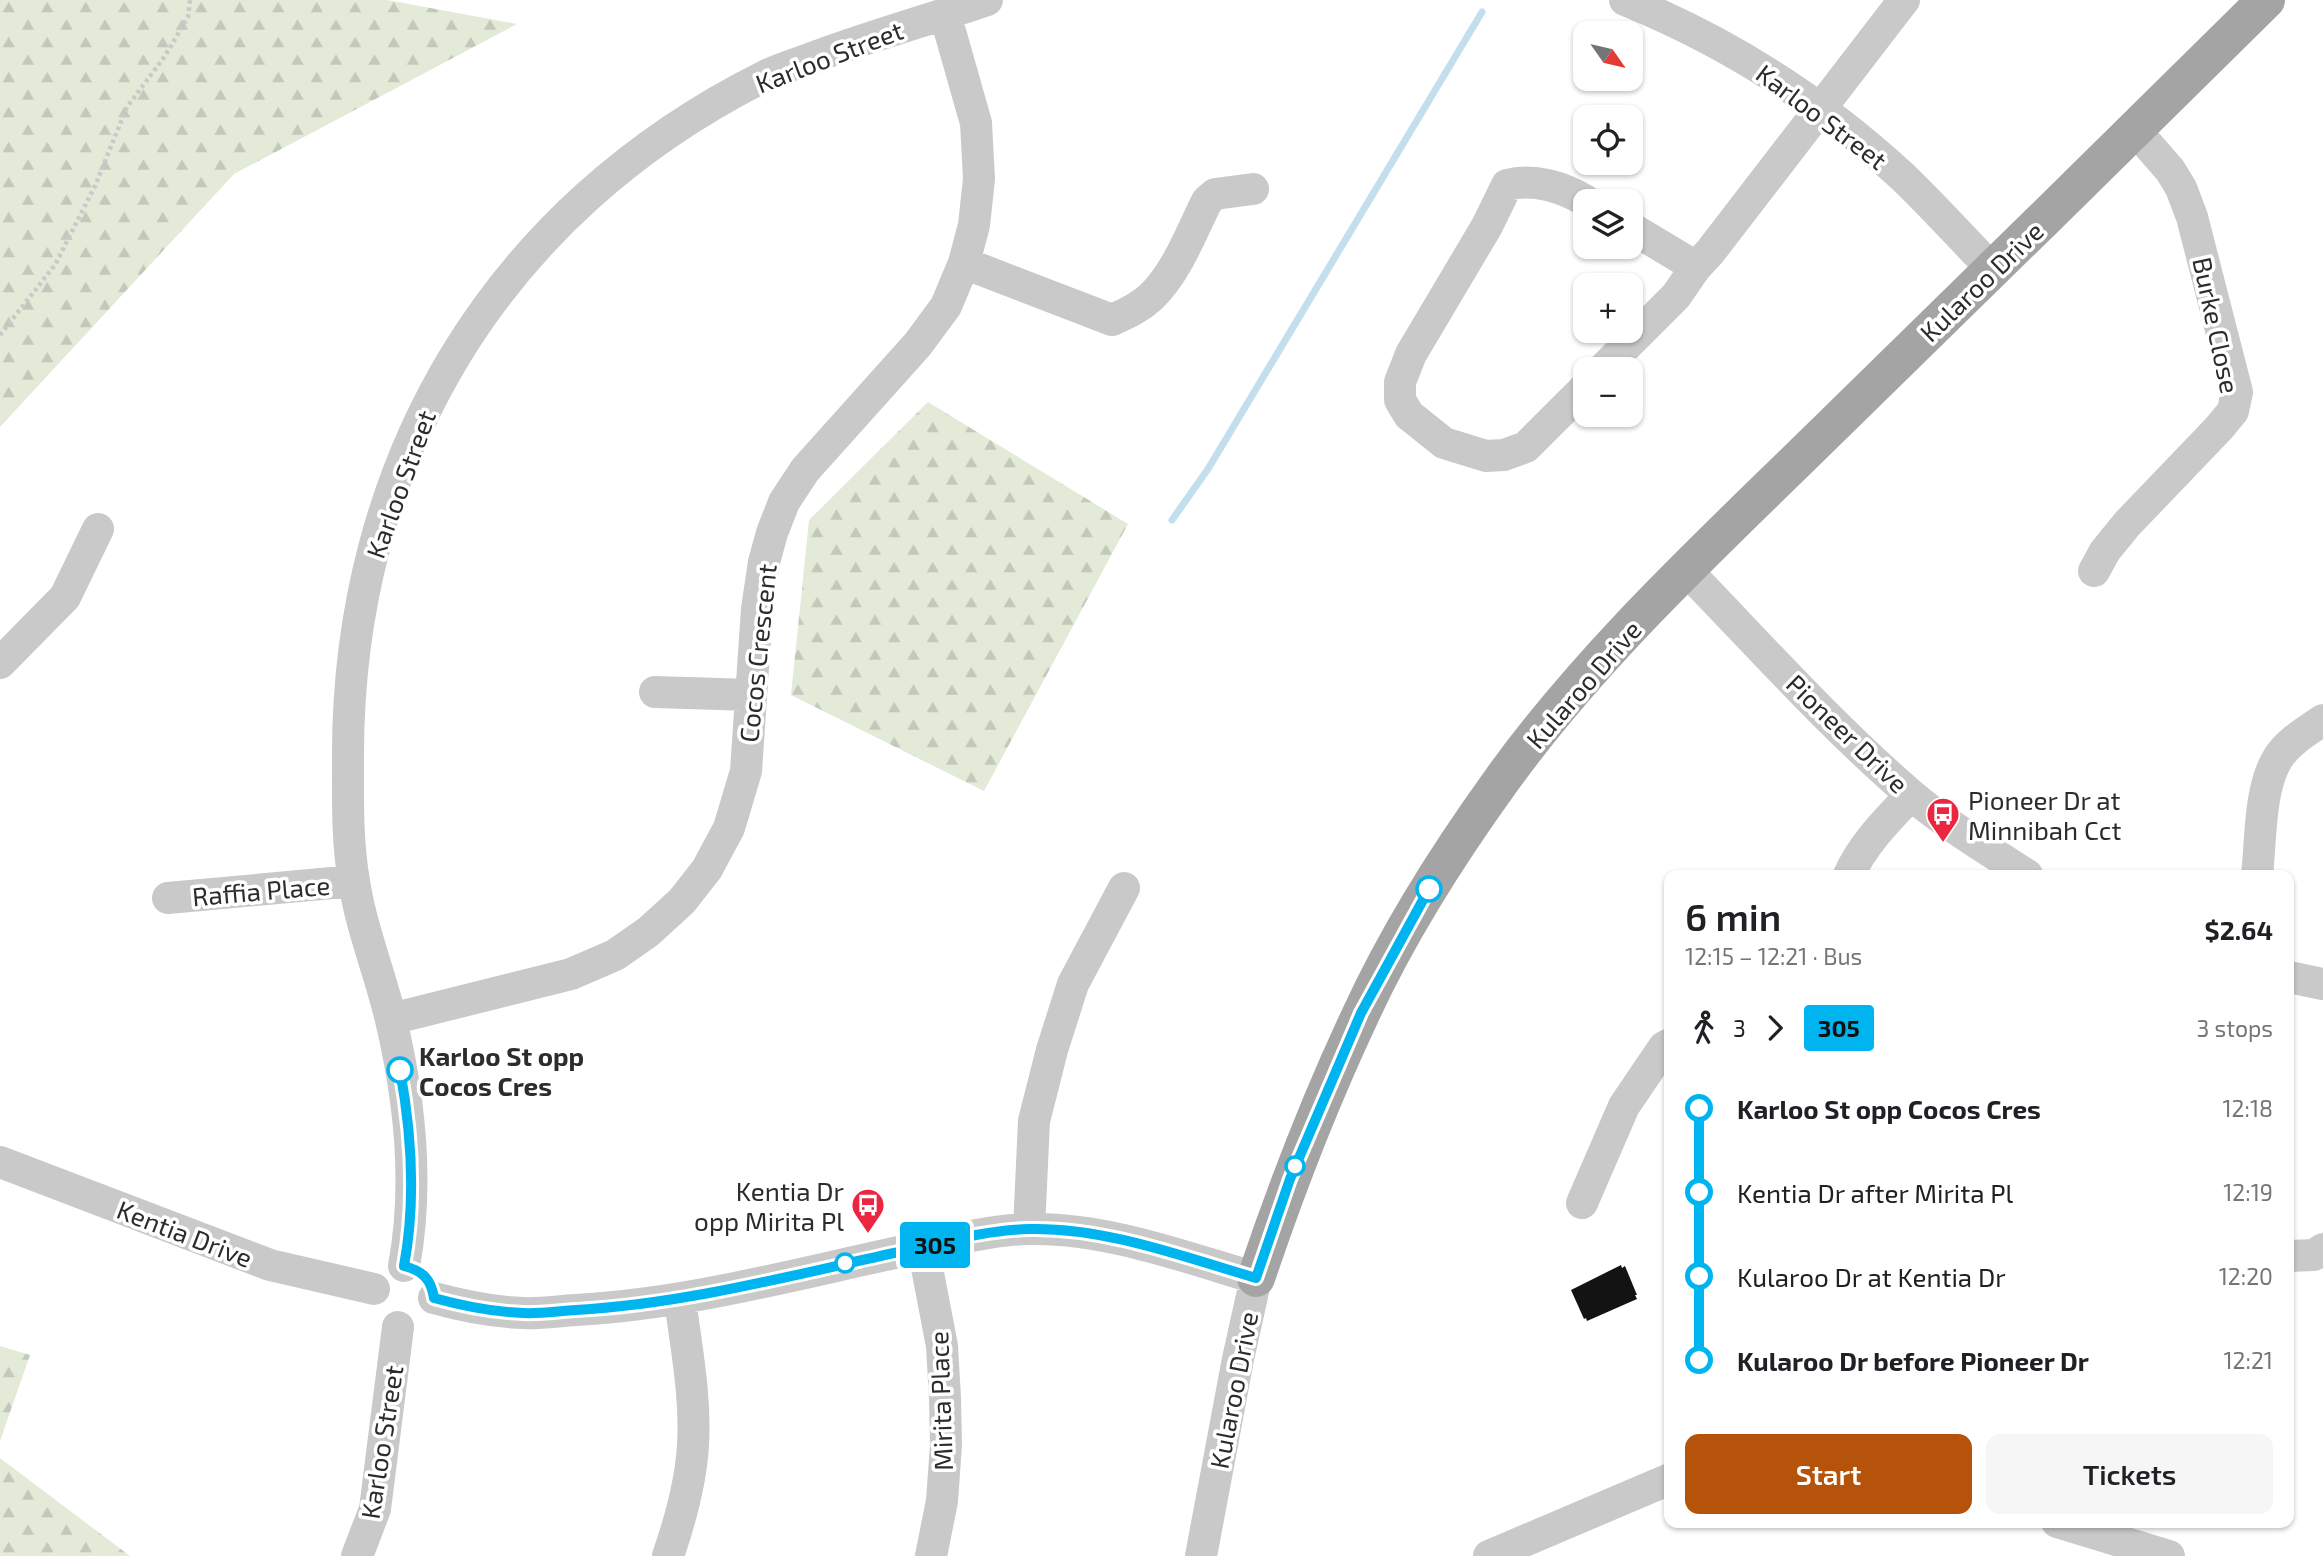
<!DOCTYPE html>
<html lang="en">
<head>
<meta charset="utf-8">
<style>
  :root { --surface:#fff; --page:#f6f6f6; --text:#202124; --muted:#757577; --accent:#b45309 }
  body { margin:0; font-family:"Exo 2",sans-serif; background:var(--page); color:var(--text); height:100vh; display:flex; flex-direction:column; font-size:26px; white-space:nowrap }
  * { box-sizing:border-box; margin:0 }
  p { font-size:23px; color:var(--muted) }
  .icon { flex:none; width:38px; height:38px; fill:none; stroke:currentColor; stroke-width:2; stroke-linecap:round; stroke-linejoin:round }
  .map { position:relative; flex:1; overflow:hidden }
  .panel { position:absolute; left:1664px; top:870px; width:630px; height:658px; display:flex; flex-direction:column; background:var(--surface); border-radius:14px; box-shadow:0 2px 5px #0004 }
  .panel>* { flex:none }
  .badge { padding:0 14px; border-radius:5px; font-size:24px; line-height:46px }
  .needle { width:46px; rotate:124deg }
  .fabs { position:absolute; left:1573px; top:21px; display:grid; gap:14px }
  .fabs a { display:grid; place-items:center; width:70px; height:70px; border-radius:14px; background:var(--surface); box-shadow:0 2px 5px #0004; font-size:35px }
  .map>.badge { position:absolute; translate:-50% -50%; box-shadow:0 0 0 4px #fff }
  .legs { display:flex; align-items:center; gap:10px; height:77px; padding:0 21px; font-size:23px }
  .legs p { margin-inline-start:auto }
  .summary { display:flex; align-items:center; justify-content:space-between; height:119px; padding:0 21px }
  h1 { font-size:38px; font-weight:600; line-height:52px }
  .button { display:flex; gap:14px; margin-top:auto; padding:14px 21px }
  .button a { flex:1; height:80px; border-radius:14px; background:var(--accent); color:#fff; font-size:28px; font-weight:600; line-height:80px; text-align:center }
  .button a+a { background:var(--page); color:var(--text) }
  ul { padding:0 21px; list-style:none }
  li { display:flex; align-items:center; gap:24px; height:84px; font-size:26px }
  li i { display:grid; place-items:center; width:10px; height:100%; margin:0 9px; background:currentColor }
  li i::after { content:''; width:18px; height:18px; margin:-9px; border:5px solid; border-radius:50%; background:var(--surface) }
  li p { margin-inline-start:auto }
  li:first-child i { background:linear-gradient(#0000 50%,currentColor 0) }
  li:last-child i { background:linear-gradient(currentColor 50%,#0000 0) }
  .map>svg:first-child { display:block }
</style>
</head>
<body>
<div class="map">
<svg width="2323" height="1556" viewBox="0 0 2323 1556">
  <defs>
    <pattern id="forest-firs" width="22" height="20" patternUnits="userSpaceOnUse" patternTransform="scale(1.75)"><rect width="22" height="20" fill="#e3ead8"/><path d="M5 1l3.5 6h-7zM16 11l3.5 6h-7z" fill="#c3c9ba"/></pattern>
  </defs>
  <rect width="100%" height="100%" fill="#fff"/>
  <!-- forest -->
  <path fill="url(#forest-firs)" d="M0,0H387L517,24L234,174L0,427Z
    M928,402L1128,524L984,791L791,695L809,520Z
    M0,1346L30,1355L0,1441Z
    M0,1458L130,1556H0Z"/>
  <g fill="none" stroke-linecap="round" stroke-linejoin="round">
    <!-- stream -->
    <path stroke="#c3deec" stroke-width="7" d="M1172,520L1208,469L1482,12"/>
  </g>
  <!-- building -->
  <path fill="#131313" d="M1621,1265L1622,1268L1625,1266L1637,1295H1635L1637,1299L1587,1321L1586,1318L1584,1319L1571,1290Z"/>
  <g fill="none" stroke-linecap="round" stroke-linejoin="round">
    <!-- path -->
    <path stroke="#c9c9c9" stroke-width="4.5" stroke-dasharray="3.5 3.5" stroke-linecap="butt" d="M0,335L55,265L95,186L127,107L165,56L188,17L190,0"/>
    <!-- minor -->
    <path stroke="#c9c9c9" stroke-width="32" d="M1625,0C1728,42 1821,101 1903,177C1934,207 1963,239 1992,269
      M1631,228L1696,267
      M964,263L1112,320C1126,314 1139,308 1151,297C1177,272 1191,233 1207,201L1215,194L1253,189
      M1603,369L1676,296L1696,267L1710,252L1904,0
      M1586,387L1526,447L1504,455L1486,456L1444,443L1409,415L1400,400V382L1411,354L1487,226L1507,185C1534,178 1563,187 1586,201
      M1686,570C1759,645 1829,724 1909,793C1945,824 1987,849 2027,875
      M2094,571L2105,551L2127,524L2219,428L2233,411L2237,392L2192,217L2181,188L2170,170L2135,130
      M0,663L65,597L98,529
      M655,692L751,695
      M1849,875C1863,844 1888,819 1911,795
      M2257,875C2261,841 2259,788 2278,758C2288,742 2307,731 2323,720
      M168,898L354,881
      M2289,977L2323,984
      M391,1019L571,974L615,955L648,932L682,901L707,869L729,828L746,771L757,609L764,562L772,533L784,502L805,470L918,344L946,306L964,263L974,225L979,179L976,123L945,14
      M0,1162L270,1265L374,1289
      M1582,1203L1624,1106L1664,1047L1670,1044
      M1029,1229L1034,1121L1052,1050L1073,984L1124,888
      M923,1247L942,1346L945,1398L946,1445L942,1501L931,1556
      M2289,1256L2314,1255L2323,1249
      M404,1266C419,1185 410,1100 391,1020C380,973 361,928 354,881C347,842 348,800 348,761C346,460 497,209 767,75C784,67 802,62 820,55C875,35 931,19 987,0
      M434,1298C463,1306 493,1312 523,1313C540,1314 558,1311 576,1310C685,1304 792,1275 899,1252C941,1243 986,1230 1029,1229C1104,1227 1185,1257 1256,1278L1238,1359L1201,1556
      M2057,1522L2169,1556
      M357,1556L375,1509L398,1327
      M668,1556C680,1521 691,1482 693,1445C696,1396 686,1347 680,1299
      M1489,1556L1670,1479"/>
    <!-- major -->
    <path stroke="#a4a4a4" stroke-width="38" d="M1256,1278C1286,1189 1320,1101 1360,1016C1397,935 1449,853 1501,781C1593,653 1710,546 1822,436C1970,291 2119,146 2266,0"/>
  </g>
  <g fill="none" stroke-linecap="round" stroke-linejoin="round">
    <defs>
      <path id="line-1" d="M400,1070C412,1135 416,1201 404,1266C423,1271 431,1279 434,1298C463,1306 493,1312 523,1313C540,1314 558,1311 576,1310C683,1304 789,1276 894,1253C937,1244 984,1230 1029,1229C1105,1227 1184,1257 1256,1278L1290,1179L1361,1013L1429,889"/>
    </defs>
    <!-- line-1 casing -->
    <use href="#line-1" stroke="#fff" stroke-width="16"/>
    <!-- line-1 -->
    <use href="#line-1" stroke="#00b5ef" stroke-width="10"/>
  </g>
  <!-- icons -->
  <defs>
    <symbol id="bus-pin" viewBox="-11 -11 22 30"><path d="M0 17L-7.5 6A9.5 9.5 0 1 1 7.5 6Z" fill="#eb2641" stroke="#fff"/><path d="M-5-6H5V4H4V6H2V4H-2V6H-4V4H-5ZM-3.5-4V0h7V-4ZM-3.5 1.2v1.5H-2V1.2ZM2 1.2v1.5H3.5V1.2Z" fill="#fff"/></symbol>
  </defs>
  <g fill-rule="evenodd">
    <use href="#bus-pin" x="1924" y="795" width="38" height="52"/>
    <use href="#bus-pin" x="849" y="1186" width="38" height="52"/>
  </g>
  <!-- markers -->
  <g fill="#fff" stroke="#00b5ef" stroke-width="3.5">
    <circle cx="1429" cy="889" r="12"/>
    <circle cx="400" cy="1070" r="12"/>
    <circle cx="1295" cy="1166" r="9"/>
    <circle cx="845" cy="1263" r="9"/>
  </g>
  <g text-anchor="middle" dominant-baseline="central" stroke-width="7" stroke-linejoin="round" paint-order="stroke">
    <!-- street labels -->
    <g font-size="26" fill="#2c2c2c" stroke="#fff">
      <text transform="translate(829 56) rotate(-21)">Karloo Street</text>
      <text transform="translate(1822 116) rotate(37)">Karloo Street</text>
      <text transform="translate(1981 281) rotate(-44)">Kularoo Drive</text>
      <text transform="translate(2217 325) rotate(78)">Burke Close</text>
      <text transform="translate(400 484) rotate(-70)">Karloo Street</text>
      <text transform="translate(757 653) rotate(-84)">Cocos Crescent</text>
      <text transform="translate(1583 684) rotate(-49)">Kularoo Drive</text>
      <text transform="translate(1848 733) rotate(44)">Pioneer Drive</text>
      <text transform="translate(261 890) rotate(-5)">Raffia Place</text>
      <text transform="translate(185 1233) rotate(21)">Kentia Drive</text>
      <text transform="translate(1233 1390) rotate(-79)">Kularoo Drive</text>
      <text transform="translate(940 1401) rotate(-92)">Mirita Place</text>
      <text transform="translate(381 1442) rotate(-81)">Karloo Street</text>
    </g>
    <!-- poi labels -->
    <g font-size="26" fill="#2c2c2c" stroke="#fff" text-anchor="start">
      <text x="1968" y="799">Pioneer Dr at<tspan x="1968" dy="30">Minnibah Cct</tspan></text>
      <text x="844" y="1190" text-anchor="end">Kentia Dr<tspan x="844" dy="30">opp Mirita Pl</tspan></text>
    </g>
    <!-- stop labels -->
    <g font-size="26" font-weight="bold" fill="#2c2c2c" stroke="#fff" text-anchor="start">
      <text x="419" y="1055">Karloo St opp<tspan x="419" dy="30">Cocos Cres</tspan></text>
    </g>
  </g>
</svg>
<div class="fabs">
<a><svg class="needle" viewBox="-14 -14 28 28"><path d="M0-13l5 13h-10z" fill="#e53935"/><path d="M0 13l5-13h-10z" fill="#757577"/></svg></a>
<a><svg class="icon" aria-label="locate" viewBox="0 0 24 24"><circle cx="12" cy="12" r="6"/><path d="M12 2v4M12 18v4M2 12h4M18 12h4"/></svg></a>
<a><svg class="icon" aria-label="layers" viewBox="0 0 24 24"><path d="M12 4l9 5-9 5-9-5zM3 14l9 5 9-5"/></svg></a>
<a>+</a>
<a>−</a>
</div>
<b class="badge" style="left:935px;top:1245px;background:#00b5ef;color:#111">305</b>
<section class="panel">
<div class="summary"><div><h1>6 min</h1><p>12:15 – 12:21 · Bus</p></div><b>$2.64</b></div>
<div class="legs"><svg class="icon" aria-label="walk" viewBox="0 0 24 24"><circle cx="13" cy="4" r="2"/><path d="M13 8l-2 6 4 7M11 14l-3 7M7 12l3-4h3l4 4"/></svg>3<svg class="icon" aria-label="forward" viewBox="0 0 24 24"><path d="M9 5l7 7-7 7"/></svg><b class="badge" style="background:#00b5ef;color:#111">305</b><p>3 stops</p></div>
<ul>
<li><i style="color:#00b5ef"></i><b>Karloo St opp Cocos Cres</b><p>12:18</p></li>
<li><i style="color:#00b5ef"></i><span>Kentia Dr after Mirita Pl</span><p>12:19</p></li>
<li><i style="color:#00b5ef"></i><span>Kularoo Dr at Kentia Dr</span><p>12:20</p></li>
<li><i style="color:#00b5ef"></i><b>Kularoo Dr before Pioneer Dr</b><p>12:21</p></li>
</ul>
<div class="button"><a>Start</a><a>Tickets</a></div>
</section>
</div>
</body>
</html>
